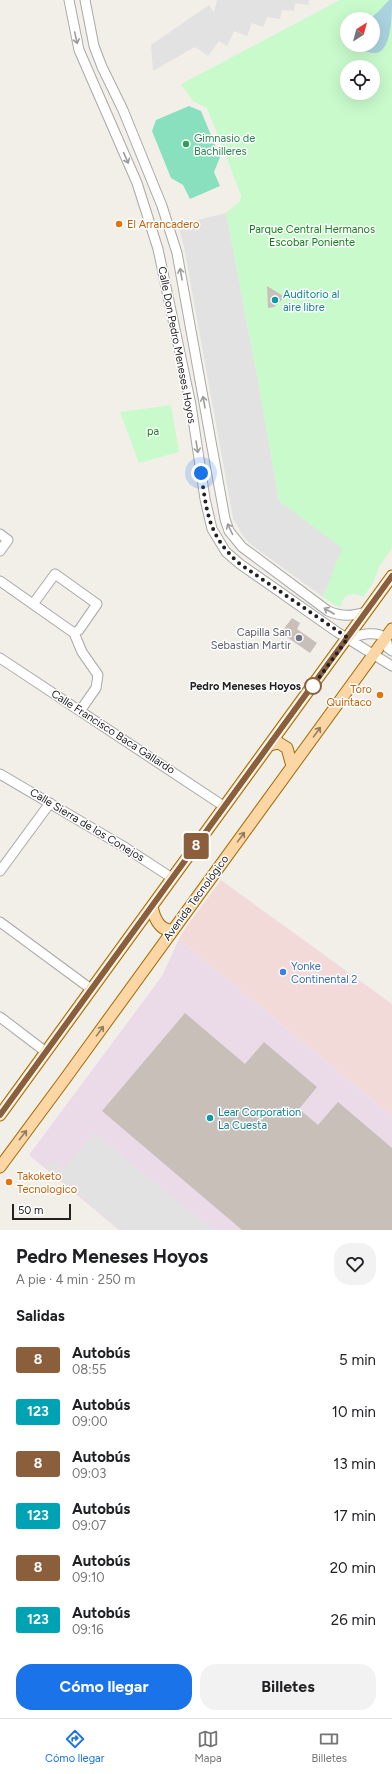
<!DOCTYPE html>
<html lang="es">
<head>
<meta charset="utf-8">
<style>
  :root { --surface:#fff; --page:#f2f2f2; --text:#202124; --muted:#757577; --line:#e0e0e0; --accent:#1a73e8 }
  body { margin:0; font-family:Figtree,sans-serif; background:var(--page); color:var(--text); height:100vh; display:flex; flex-direction:column; font-size:15px; white-space:nowrap }
  * { box-sizing:border-box; margin:0 }
  p { font-size:13px; color:var(--muted) }
  .icon { flex:none; width:22px; height:22px; fill:none; stroke:currentColor; stroke-width:2; stroke-linecap:round; stroke-linejoin:round }
  .map { position:relative; height:1230px; overflow:hidden }
  .details { display:flex; flex-direction:column; background:var(--surface); flex:1 }
  .details>* { flex:none }
  .badge { padding:0 8px; border-radius:3px; font-size:14px; line-height:26px }
  .needle { width:26px; rotate:36deg }
  .controls { position:absolute; left:340px; top:12px; display:grid; gap:8px }
  .controls a { display:grid; place-items:center; width:40px; height:40px; border-radius:50%; background:var(--surface); box-shadow:0 4px 16px #0002; font-size:20px }
  .scale { position:absolute; left:12px; bottom:10px; width:59px; box-sizing:border-box; padding-left:4px; border:2px solid #222; border-top:0; font-size:11px; line-height:14px; white-space:nowrap; color:#222; -webkit-text-stroke:3px #fff; paint-order:stroke }
  .you { position:absolute; width:20px; height:20px; margin:-10px; border:3px solid #fff; border-radius:50%; background:#1a73e8; box-shadow:0 0 0 6px #1a73e833 }
  .map>.badge { position:absolute; translate:-50% -50%; box-shadow:0 0 0 2px #fff }
  h2 { padding:0 16px; font-size:15px; line-height:36px }
  .round { display:grid; place-items:center; flex:none; width:42px; height:42px; border-radius:16px; background:var(--page) }
  .head { display:flex; align-items:center; justify-content:space-between; height:68px; padding:0 16px }
  h1 { font-size:19px; font-weight:700; line-height:30px }
  .primary-button { display:flex; gap:8px; margin-top:auto; padding:8px 16px }
  .primary-button a { flex:1; height:46px; border-radius:16px; background:var(--accent); color:#fff; font-size:16px; font-weight:700; line-height:46px; text-align:center }
  .primary-button a+a { background:var(--page); color:var(--text) }
  ul { padding:0; list-style:none }
  li { display:flex; align-items:center; gap:12px; height:52px; padding:0 16px }
  li div { flex:1 }
  li b { display:block; font-size:15px }
  li em { font-style:normal }
  li .badge { min-width:44px; font-weight:700; text-align:center }
  .dock { display:flex; justify-content:space-around; align-items:center; height:56px; border-top:1px solid var(--line); background:var(--surface); font-size:11px; color:var(--muted) }
  .dock a { display:grid; justify-items:center; gap:2px }
  .dock .active { color:var(--accent) }
  .map>svg:first-child { display:block }
</style>
</head>
<body>
<div class="map">
<svg width="392" height="1230" viewBox="0 0 392 1230">
  <rect width="100%" height="100%" fill="#f2efe9"/>
  <!-- commercial -->
  <path fill="#f2dad9" d="M221,880L392,1004V1116L179,939L186,927Z"/>
  <!-- industrial -->
  <path fill="#ebdbe8" d="M179,939L392,1116V1230H119L29,1155L162,976Z"/>
  <!-- park -->
  <path fill="#c8facc" fill-rule="evenodd" d="M340,0H392V548L379,567L373,583L363,597C353,591 342,594 341,607L337,606L323,597L341,548L279,501L259,387L226,213L240,201L241,195L207,108L193,101L181,84ZM347,19H373V45H347ZM347,67H373V93H347Z
    M171,405L179,452L139,463L120,412Z"/>
  <!-- pitch -->
  <path fill="#88e0be" d="M189,106L201,111L220,157L214,172L220,186L190,199L183,185L171,178L152,131L156,120Z"/>
  <!-- parking -->
  <path fill="#e2e2e2" d="M217,0H309L308,5L295,3L294,11L282,10L280,19L267,17L263,27L252,23L247,36L234,31L227,46L219,41L208,56L195,47L153,71L151,45L209,5L214,12Z
    M226,213L259,387L279,501L342,548L323,597L249,543L243,536L233,518L184,247L178,225Z
    M94,1133L213,1230H121L46,1166L52,1161L63,1169Z"/>
  <!-- water -->
  <path fill="#aad3df" d="M389,0H392C392,15 392,55 373,53C366,52 358,50 352,45H373V19H369L378,12Z"/>
  <!-- building -->
  <path fill="#c7bfb8" d="M267,286L285,297L274,307L268,308Z
    M292,618L300,623L297,629L317,643L310,653L281,633Z
    M185,1013L245,1064L264,1042L317,1087L299,1109L318,1125L338,1102L392,1148V1230H242L102,1111Z"/>
  <g fill="none" stroke-linecap="round" stroke-linejoin="round">
    <defs>
      <path id="minor" d="M69,0L79,50L137,183L158,249L191,405L205,499L212,529L226,552L240,564L337,632L392,666
        M85,0L94,46L102,67L123,110L162,206L177,253L225,519L229,531L242,547L328,611C342,617 352,616 366,612
        M0,534L8,540L0,551
        M0,581L74,633L82,652L98,675L96,688L80,711
        M33,604L55,574L97,604L79,630L74,633
        M348,638C360,635 375,630 386,638L388,648L392,651
        M0,658L225,807
        M0,774L126,848L172,878
        M0,871L50,803
        M0,922L91,989
        M0,1017L46,1052"/>
      <path id="major" d="M270,745L279,743L287,748L292,766
        M152,906C154,917 159,931 173,930
        M0,1115L392,576
        M0,1167L65,1079L392,629"/>
    </defs>
    <!-- minor casing -->
    <use href="#minor" stroke="#a9a9a9" stroke-width="11"/>
    <!-- major casing -->
    <use href="#major" stroke="#a06b00" stroke-width="13"/>
    <!-- minor -->
    <use href="#minor" stroke="#fff" stroke-width="9"/>
    <!-- major -->
    <use href="#major" stroke="#fcd6a4" stroke-width="11"/>
  </g>
  <!-- one-way arrows -->
  <defs><path id="oneway-shaft" d="M-6 0H5M1.5-3L5.5 0L1.5 3" fill="none" stroke-width="1.6" stroke-linecap="round" stroke-linejoin="round"/></defs>
  <g stroke="#9c9c9c">
    <use href="#oneway-shaft" transform="translate(76 38) rotate(77)"/>
    <use href="#oneway-shaft" transform="translate(126 158) rotate(67)"/>
    <use href="#oneway-shaft" transform="translate(181 274) rotate(-100)"/>
    <use href="#oneway-shaft" transform="translate(204 402) rotate(-100)"/>
    <use href="#oneway-shaft" transform="translate(197 447) rotate(81)"/>
    <use href="#oneway-shaft" transform="translate(230 529) rotate(-115)"/>
    <use href="#oneway-shaft" transform="translate(329 611) rotate(-150)"/>
  </g>
  <g stroke="#8f7c63">
    <use href="#oneway-shaft" transform="translate(317 732) rotate(-54)"/>
    <use href="#oneway-shaft" transform="translate(241 837) rotate(-54)"/>
    <use href="#oneway-shaft" transform="translate(100 1031) rotate(-54)"/>
    <use href="#oneway-shaft" transform="translate(23 1135) rotate(-52)"/>
  </g>
  <g fill="none" stroke-linecap="round" stroke-linejoin="round">
    <defs>
      <path id="line" d="M0,1115L392,576"/>
    </defs>
    <!-- line casing -->
    <use href="#line" stroke="#fff" stroke-width="9"/>
    <!-- line -->
    <use href="#line" stroke="#8b5e3c" stroke-width="6"/>
    <!-- walk -->
    <path stroke="#222" stroke-width="4" stroke-dasharray="0 7.2" d="M201,473C207,513 208,536 240,564L348,638L313,686"/>
  </g>
  <!-- markers -->
  <circle fill="#2e9e5b" stroke="#fff" stroke-width="1.5" cx="186" cy="144" r="4"/>
  <g fill="#e8710a" stroke="#fff" stroke-width="1.5">
    <circle cx="119" cy="224" r="4"/>
    <circle cx="380" cy="695" r="4"/>
    <circle cx="9" cy="1182" r="4"/>
  </g>
  <g fill="#0f9aa8" stroke="#fff" stroke-width="1.5">
    <circle cx="275" cy="300" r="4"/>
    <circle cx="210" cy="1118" r="4"/>
  </g>
  <circle fill="#6b7280" stroke="#fff" stroke-width="1.5" cx="299" cy="638" r="4"/>
  <circle fill="#fff" stroke="#8b5e3c" stroke-width="2" cx="313" cy="686" r="8"/>
  <circle fill="#3f7fe0" stroke="#fff" stroke-width="1.5" cx="283" cy="972" r="4"/>
  <g text-anchor="middle" dominant-baseline="central" stroke-width="3" stroke-linejoin="round" paint-order="stroke">
    <!-- leisure labels -->
    <g font-size="11" fill="#27864d" stroke="#fff" text-anchor="start">
      <text x="194" y="138">Gimnasio de<tspan x="194" dy="13">Bachilleres</tspan></text>
    </g>
    <!-- food labels -->
    <g font-size="11" fill="#c56008" stroke="#fff" text-anchor="start">
      <text x="127" y="224">El Arrancadero</text>
      <text x="372" y="689" text-anchor="end">Toro<tspan x="372" dy="13">Quintaco</tspan></text>
      <text x="17" y="1176">Takoketo<tspan x="17" dy="13">Tecnologico</tspan></text>
    </g>
    <!-- park labels -->
    <g font-size="11" fill="#0c8416" stroke="#fff">
      <text x="312" y="229">Parque Central Hermanos<tspan x="312" dy="13">Escobar Poniente</tspan></text>
      <text x="153" y="431">pa</text>
    </g>
    <!-- culture labels -->
    <g font-size="11" fill="#0d838f" stroke="#fff" text-anchor="start">
      <text x="283" y="294">Auditorio al<tspan x="283" dy="13">aire libre</tspan></text>
      <text x="218" y="1112">Lear Corporation<tspan x="218" dy="13">La Cuesta</tspan></text>
    </g>
    <!-- street labels -->
    <g font-size="11" fill="#222" stroke="#fff">
      <text transform="translate(177 345) rotate(79)">Calle Don Pedro Meneses Hoyos</text>
      <text transform="translate(113 732) rotate(33)">Calle Francisco Baca Gallardo</text>
      <text transform="translate(87 825) rotate(31)">Calle Sierra de los Conejos</text>
      <text transform="translate(196 898) rotate(-54)">Avenida Tecnológico</text>
    </g>
    <!-- worship labels -->
    <g font-size="11" fill="#5b616d" stroke="#fff" text-anchor="end">
      <text x="291" y="632">Capilla San<tspan x="291" dy="13">Sebastian Martir</tspan></text>
    </g>
    <!-- stop labels -->
    <g font-size="11" font-weight="bold" fill="#222" stroke="#fff" text-anchor="end">
      <text x="301" y="686">Pedro Meneses Hoyos</text>
    </g>
    <!-- shop labels -->
    <g font-size="11" fill="#366cbe" stroke="#fff" text-anchor="start">
      <text x="291" y="966">Yonke<tspan x="291" dy="13">Continental 2</tspan></text>
    </g>
  </g>
</svg>
<div class="controls">
<a><svg class="needle" viewBox="-14 -14 28 28"><path d="M0-13l5 13h-10z" fill="#e53935"/><path d="M0 13l5-13h-10z" fill="#757577"/></svg></a>
<a><svg class="icon" aria-label="locate" viewBox="0 0 24 24"><circle cx="12" cy="12" r="6"/><path d="M12 2v4M12 18v4M2 12h4M18 12h4"/></svg></a>
</div>
<div class="scale">50 m</div>
<div class="you" style="left:201px;top:473px"></div>
<b class="badge" style="left:196px;top:846px;background:#8b5e3c;color:#fff">8</b>
</div>
<section class="details">
<div class="head"><div><h1>Pedro Meneses Hoyos</h1><p>A pie · 4 min · 250 m</p></div><a class="round"><svg class="icon" aria-label="heart" viewBox="0 0 24 24"><path d="M12 20l-8-8c-3-5 5-10 8-4 3-6 11-1 8 4z"/></svg></a></div>
<h2>Salidas</h2>
<ul>
<li><span class="badge" style="background:#8b5e3c;color:#fff">8</span><div><b>Autobús</b><p>08:55</p></div><em>5 min</em></li>
<li><span class="badge" style="background:#00a3b4;color:#fff">123</span><div><b>Autobús</b><p>09:00</p></div><em>10 min</em></li>
<li><span class="badge" style="background:#8b5e3c;color:#fff">8</span><div><b>Autobús</b><p>09:03</p></div><em>13 min</em></li>
<li><span class="badge" style="background:#00a3b4;color:#fff">123</span><div><b>Autobús</b><p>09:07</p></div><em>17 min</em></li>
<li><span class="badge" style="background:#8b5e3c;color:#fff">8</span><div><b>Autobús</b><p>09:10</p></div><em>20 min</em></li>
<li><span class="badge" style="background:#00a3b4;color:#fff">123</span><div><b>Autobús</b><p>09:16</p></div><em>26 min</em></li>
</ul>
<div class="primary-button"><a>Cómo llegar</a><a>Billetes</a></div>
</section>
<nav class="dock">
<a class="active"><svg class="icon" aria-label="directions" viewBox="0 0 24 24"><path d="M12 3l9 9-9 9-9-9zM9 14v-3h6M13 9l2 2-2 2"/></svg>Cómo llegar</a>
<a><svg class="icon" aria-label="map" viewBox="0 0 24 24"><path d="M3 6l6-2 6 2 6-2v14l-6 2-6-2-6 2zM9 4v14M15 6v14"/></svg>Mapa</a>
<a><svg class="icon" aria-label="tickets" viewBox="0 0 24 24"><path d="M3 7h18v10H3zM15 7v10"/></svg>Billetes</a>
</nav>
</body>
</html>
